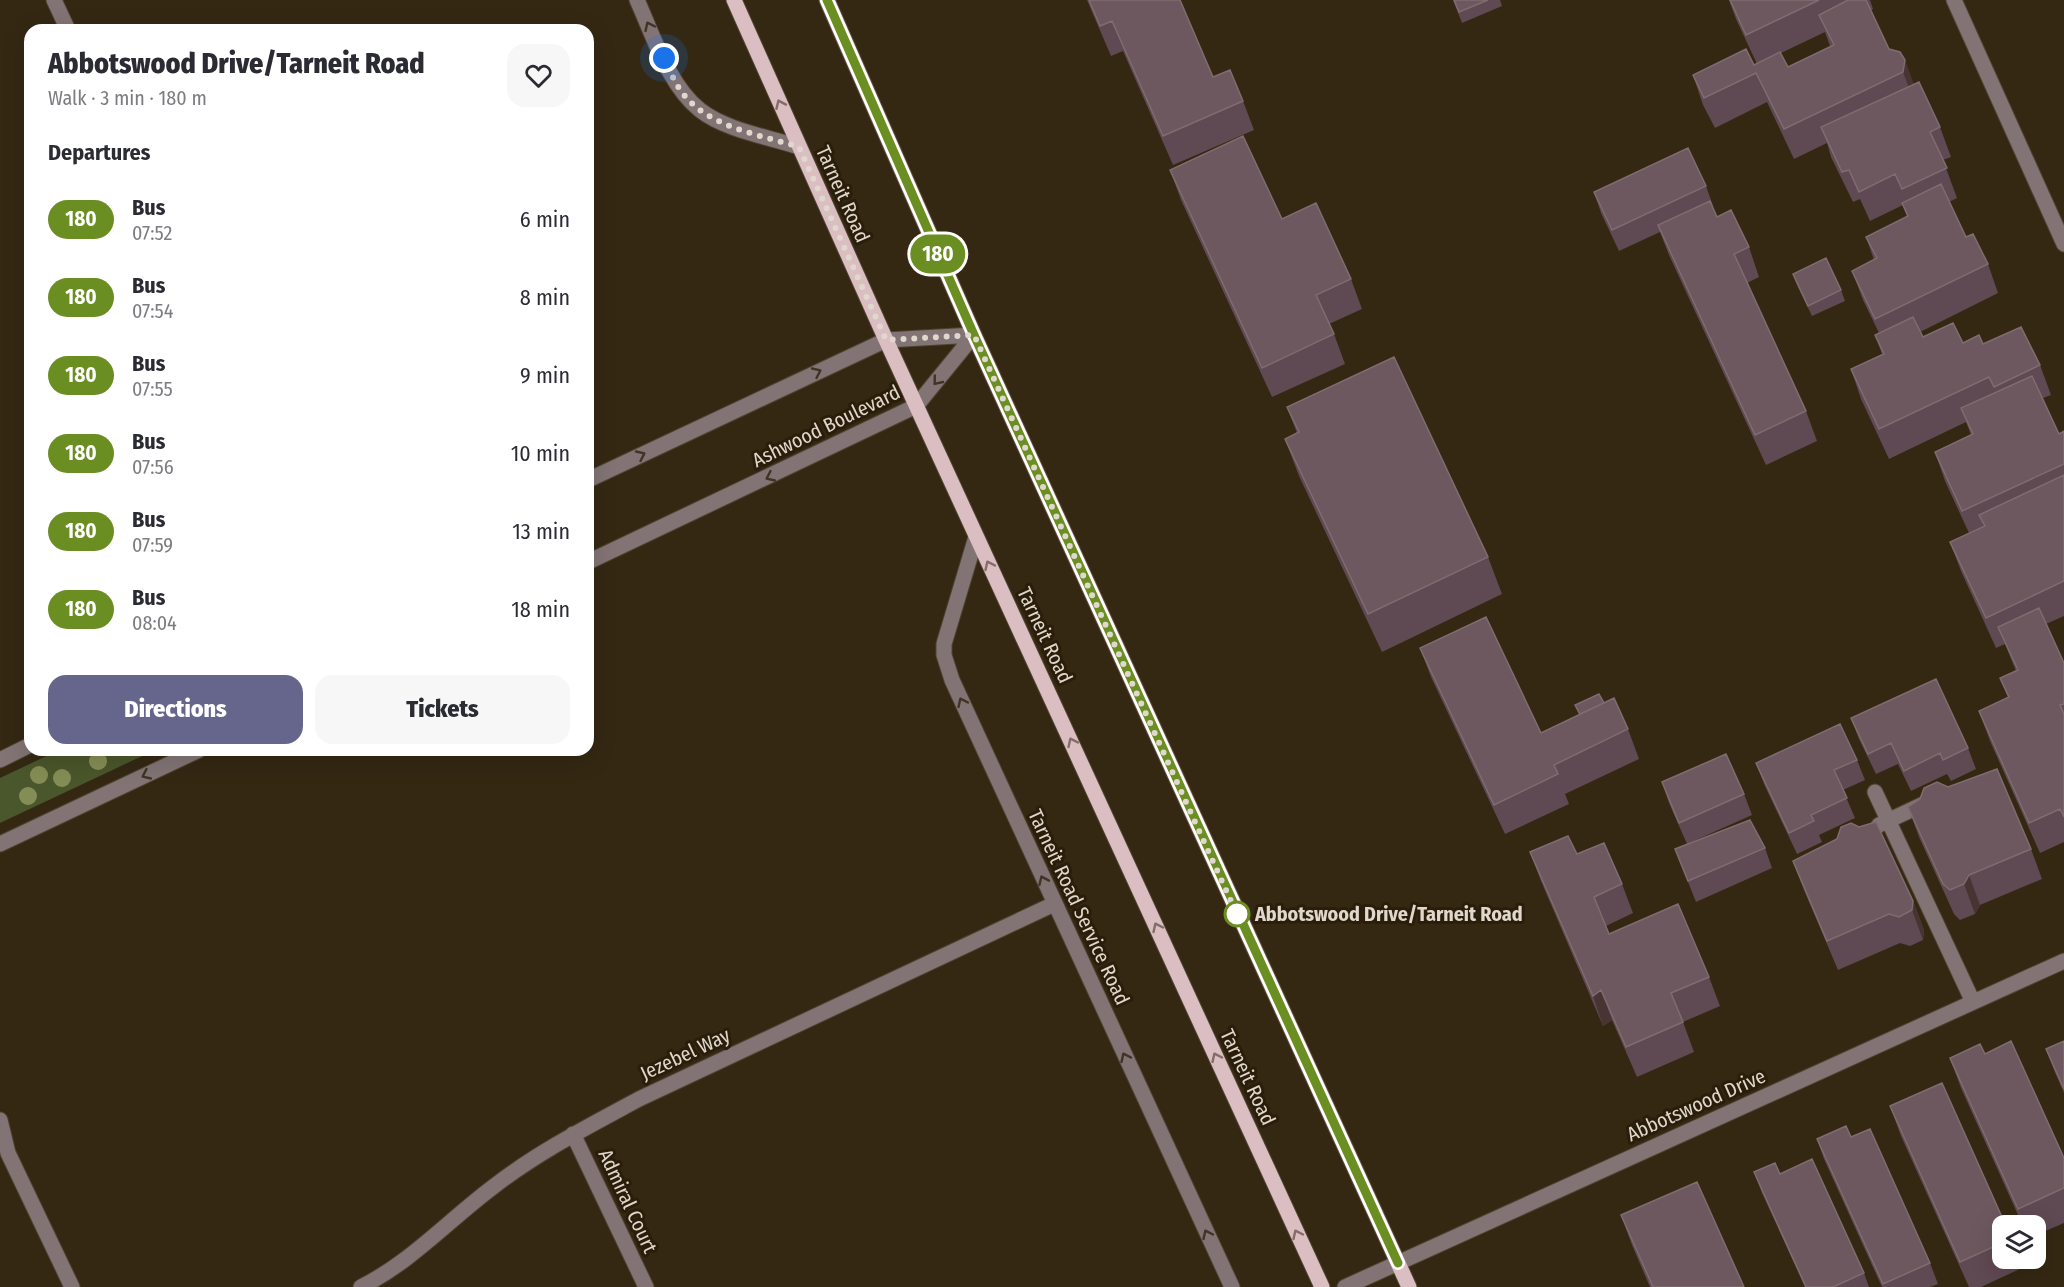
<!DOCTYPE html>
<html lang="en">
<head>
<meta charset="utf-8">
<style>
  :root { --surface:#fff; --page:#f7f7f7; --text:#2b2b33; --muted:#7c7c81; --accent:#66668d }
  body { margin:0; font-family:"Fira Sans Condensed",sans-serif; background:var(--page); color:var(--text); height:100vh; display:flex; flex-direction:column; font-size:22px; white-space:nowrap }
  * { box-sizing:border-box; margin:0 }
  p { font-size:20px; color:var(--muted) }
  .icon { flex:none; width:33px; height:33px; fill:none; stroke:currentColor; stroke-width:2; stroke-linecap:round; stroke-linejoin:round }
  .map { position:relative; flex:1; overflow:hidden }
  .details { position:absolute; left:24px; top:24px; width:570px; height:732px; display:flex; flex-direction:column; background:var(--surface); border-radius:18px; box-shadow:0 6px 24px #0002 }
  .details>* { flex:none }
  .badge { padding:0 12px; border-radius:20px; font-size:21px; line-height:39px }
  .tools { position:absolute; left:1992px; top:1215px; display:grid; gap:12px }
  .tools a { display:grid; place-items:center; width:54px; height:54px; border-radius:12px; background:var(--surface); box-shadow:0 6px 24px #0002; font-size:30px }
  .you { position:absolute; width:30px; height:30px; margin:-15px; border:4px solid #fff; border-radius:50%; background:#1a73e8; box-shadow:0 0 0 9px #1a73e833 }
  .map>.badge { position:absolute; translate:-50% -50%; box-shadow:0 0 0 3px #fff }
  h2 { padding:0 24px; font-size:22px; line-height:54px }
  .round { display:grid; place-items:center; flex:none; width:63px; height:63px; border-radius:18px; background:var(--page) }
  .summary { display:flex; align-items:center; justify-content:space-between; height:102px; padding:0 24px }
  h1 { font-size:28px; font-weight:800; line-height:45px }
  .primary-button { display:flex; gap:12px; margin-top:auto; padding:12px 24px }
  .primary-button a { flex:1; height:69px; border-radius:18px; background:var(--accent); color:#fff; font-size:24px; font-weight:800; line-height:69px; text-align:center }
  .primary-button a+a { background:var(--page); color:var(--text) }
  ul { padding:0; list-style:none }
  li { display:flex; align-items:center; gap:18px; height:78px; padding:0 24px }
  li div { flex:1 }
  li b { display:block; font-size:22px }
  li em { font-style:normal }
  li .badge { min-width:66px; font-weight:700; text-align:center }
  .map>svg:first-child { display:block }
</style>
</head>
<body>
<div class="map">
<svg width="2064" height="1287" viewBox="0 0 2064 1287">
  <rect width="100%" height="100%" fill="#342813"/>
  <!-- green -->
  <path fill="#4a562b" d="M59,750H155L0,823V778Z"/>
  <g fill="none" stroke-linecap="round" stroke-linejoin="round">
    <defs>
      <path id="minor" d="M54,0L68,30
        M637,0C653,35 669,86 700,110C725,130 769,137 799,147
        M1954,0L2064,244
        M588,480L886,340L974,335
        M976,537L944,644V655L952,680L1232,1287
        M588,562L916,406L974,335
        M0,760L30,745
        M1875,792L1973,1002
        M1879,825L1928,802
        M0,844L199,750
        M0,1120L8,1153L72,1287
        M573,1134L646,1287
        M361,1287C411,1262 449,1220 493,1187C538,1152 589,1126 639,1099L1054,904
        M1345,1287L2064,961"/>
      <path id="major" d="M734,0L886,340L1322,1287
        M827,0L974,335L1409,1287"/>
    </defs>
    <!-- minor casing -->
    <use href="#minor" stroke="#504431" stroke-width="17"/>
    <!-- major casing -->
    <use href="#major" stroke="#504431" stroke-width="17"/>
    <!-- minor -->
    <use href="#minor" stroke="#827475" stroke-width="15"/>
    <!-- major -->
    <use href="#major" stroke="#dabec1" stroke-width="15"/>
  </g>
  <!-- trees -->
  <g fill="#858d56">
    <circle cx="98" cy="761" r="9"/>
    <circle cx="39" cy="775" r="9"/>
    <circle cx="62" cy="778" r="9"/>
    <circle cx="28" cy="796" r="9"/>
  </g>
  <!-- wall -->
  <path fill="#5f4952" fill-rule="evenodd" d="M1087,0H1180L1213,77L1243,101L1254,130L1173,165L1123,51L1111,56Z
    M1453,0H1500L1502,6L1462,23Z
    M1729,0H1870L1873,9L1871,10L1889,49L1914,84L1940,127L1951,157L1943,160L1957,198L1949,202L1966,237L1988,264L1998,293L1920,332L1923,337L1963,343L1983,344L2040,365L2051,395L2043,398L2059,434L2064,431V616L2046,624L2064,663V842L2040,853L1990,741L1979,711L2008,698L2000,678L2016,671L2005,644L1996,648L1961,571L1950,542L1969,533L1945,481L1935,452L1971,435L1966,422L1889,459L1861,399L1851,369L1882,354L1875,335L1879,333L1863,300L1852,271L1874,260L1866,237L1907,217L1903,205L1870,221L1860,199L1853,202L1831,157L1827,143L1794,159L1767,102L1715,128L1703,105L1693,75L1754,65L1757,64L1736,19ZM1825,32L1830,46L1788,67L1781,53Z
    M1170,170L1282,219L1351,279L1362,309L1329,324L1334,334L1345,364L1272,397L1181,200Z
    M1706,186L1713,206L1712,207L1717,217L1749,247L1759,277L1747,283L1806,411L1817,441L1766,465L1669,255L1660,232L1619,251L1601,213L1594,192Z
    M1793,274L1841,290L1845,301L1812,316L1797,285Z
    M1287,407L1488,557L1502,594L1382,652L1299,476L1285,439L1297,433Z
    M1420,648L1541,733L1579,715L1575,705L1604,703L1628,729L1639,759L1565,794L1569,804L1505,834L1431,677Z
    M1851,718L1968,748L1976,769L1951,781L1947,774L1911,791L1898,764L1876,774L1859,739Z
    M1857,760L1865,780L1843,790L1855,818L1819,835L1822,842L1797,854L1764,784L1756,763Z
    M1662,782L1744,794L1752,815L1687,844L1669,803Z
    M1908,807L2031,849L2042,879L1980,905L1975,914L1960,920L1954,914L1919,837Z
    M1765,848L1772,868L1696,902L1675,849Z
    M1530,852L1577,854L1622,884L1633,913L1606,926L1609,934L1709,977L1720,1006L1683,1022L1694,1052L1637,1077L1612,1020L1603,1026L1541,881Z
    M1793,861L1913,901L1924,930L1923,940L1910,946L1900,943L1838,970L1804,890Z
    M2064,1041V1093L2054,1070L2046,1049Z
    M1985,1054L2064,1158V1223L2036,1235V1226H2023L1961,1088L1950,1058Z
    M1890,1106L2002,1226V1258H2019L2022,1268L1981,1287H1969L1901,1136Z
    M1851,1137L1930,1263L1938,1284L1930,1287H1882L1824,1159L1817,1139Z
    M1754,1172L1780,1174L1864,1273L1869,1287H1805L1762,1193Z
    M1621,1215L1744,1287H1650L1632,1245Z"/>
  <!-- shaded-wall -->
  <path fill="#483533" d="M1905,60L1916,90L1914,101L1903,72Z
    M1969,875L1980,905L1975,914L1964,884Z
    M1913,901L1924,930L1923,940L1912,910Z
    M1601,990L1612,1020L1603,1026L1593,996Z"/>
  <!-- building -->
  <path fill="#6d585f" stroke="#7f6c70" stroke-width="1.5" d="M1089,0H1180L1213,77L1230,70L1243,101L1163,136L1112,21L1100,26Z
    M1454,0H1488L1459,12Z
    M1730,0H1819L1746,35Z
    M1848,0H1866L1889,49L1900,52L1905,60L1903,72L1784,129L1756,73L1704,98L1693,75L1746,49L1754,65L1780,52L1788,67L1834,45L1819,15Z
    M1919,82L1940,127L1930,132L1947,168L1902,189L1895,174L1859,192L1849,170L1842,172L1821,127Z
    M1243,136L1282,219L1316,203L1351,279L1316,295L1334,334L1262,368L1170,170Z
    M1688,148L1706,186L1612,230L1594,192Z
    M1941,184L1966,237L1973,234L1988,264L1875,319L1852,271L1877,258L1866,237L1908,216L1902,203Z
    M1710,201L1717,217L1731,210L1749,247L1734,254L1806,411L1755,435L1658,225Z
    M1826,258L1841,290L1808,306L1793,274Z
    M1913,317L1923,337L1953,323L1963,343L1979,335L1983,344L2021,327L2040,365L1994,387L1989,377L1879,429L1851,369L1884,354L1875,335Z
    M1394,357L1488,557L1368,614L1285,439L1299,432L1287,407Z
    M2032,376L2059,434L2064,431V464L1962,511L1935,452L1973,434L1961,408Z
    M2064,475V581L1986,618L1950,542L1985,526L1979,515Z
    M2039,608L2064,663V704L2060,705L2064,714V817L2060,809L2029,823L1979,711L2009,697L2000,678L2018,670L1998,627Z
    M1486,617L1541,733L1614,698L1628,729L1554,765L1558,774L1494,805L1420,648Z
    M1936,679L1968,748L1943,760L1940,753L1904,771L1891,743L1868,754L1851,718Z
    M1599,694L1604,703L1580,714L1575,705Z
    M1840,724L1857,760L1834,770L1847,798L1811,815L1814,821L1789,833L1756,763Z
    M1726,754L1744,794L1679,823L1662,782Z
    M1997,769L2031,849L1969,875L1964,884L1950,890L1943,884L1908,807L1920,799L1924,788L1937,782L1948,787Z
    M1750,820L1765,848L1688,881L1675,849Z
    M1876,822L1913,901L1912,910L1899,917L1889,914L1827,941L1793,861L1837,839L1841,827L1851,823L1859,827Z
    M1568,836L1577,854L1604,843L1622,884L1594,897L1609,934L1678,904L1709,977L1671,993L1683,1022L1626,1047L1601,990L1593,996L1530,852Z
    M2011,1041L2064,1158V1188L2018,1209L1950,1058L1980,1044L1985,1054Z
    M2064,1041V1089L2046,1049Z
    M1942,1083L2006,1226H2002V1243L1960,1262L1890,1106Z
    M1846,1126L1851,1137L1870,1129L1930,1263L1883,1284L1817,1139Z
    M1812,1159L1864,1273L1833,1287H1806L1754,1172L1775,1163L1780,1174Z
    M1697,1182L1744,1287H1653L1621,1215Z"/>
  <!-- one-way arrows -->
  <defs><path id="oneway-chevron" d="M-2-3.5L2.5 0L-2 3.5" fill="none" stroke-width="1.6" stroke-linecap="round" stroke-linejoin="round" transform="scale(1.5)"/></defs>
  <g stroke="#403425">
    <use href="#oneway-chevron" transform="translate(649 26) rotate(-115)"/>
    <use href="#oneway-chevron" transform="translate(817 372) rotate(-25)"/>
    <use href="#oneway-chevron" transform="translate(937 381) rotate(129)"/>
    <use href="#oneway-chevron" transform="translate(641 455) rotate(-25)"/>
    <use href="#oneway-chevron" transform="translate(770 477) rotate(155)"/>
    <use href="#oneway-chevron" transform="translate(962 702) rotate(-115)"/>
    <use href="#oneway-chevron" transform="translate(146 775) rotate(155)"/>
    <use href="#oneway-chevron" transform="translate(1043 880) rotate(-114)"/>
    <use href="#oneway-chevron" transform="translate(1125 1057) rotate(-115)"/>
    <use href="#oneway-chevron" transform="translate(1207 1234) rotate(-115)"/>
  </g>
  <g stroke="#826e66">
    <use href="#oneway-chevron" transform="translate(780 104) rotate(-114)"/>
    <use href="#oneway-chevron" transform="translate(989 565) rotate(-115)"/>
    <use href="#oneway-chevron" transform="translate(1072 742) rotate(-115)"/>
    <use href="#oneway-chevron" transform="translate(1157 927) rotate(-115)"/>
    <use href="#oneway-chevron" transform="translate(1216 1057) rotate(-115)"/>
    <use href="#oneway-chevron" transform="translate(1297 1234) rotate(-115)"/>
  </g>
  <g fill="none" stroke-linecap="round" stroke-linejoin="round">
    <defs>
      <path id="line" d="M827,0L974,335L1398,1263"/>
    </defs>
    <!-- line casing -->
    <use href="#line" stroke="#fff" stroke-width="14"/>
    <!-- line -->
    <use href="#line" stroke="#6b8e23" stroke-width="9"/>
    <!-- walk -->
    <path stroke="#e0d8cc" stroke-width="6" stroke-dasharray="0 10.8" d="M664,58C670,71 675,84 684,95C711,128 761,135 799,147L886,340L974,335L1240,921L1237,914"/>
  </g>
  <!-- markers -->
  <circle fill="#fff" stroke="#6b8e23" stroke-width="3" cx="1237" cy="914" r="12"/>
  <g text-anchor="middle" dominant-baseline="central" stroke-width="6" stroke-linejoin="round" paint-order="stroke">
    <!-- street labels -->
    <g font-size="20" fill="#e0d8cc" stroke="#2a1e0a">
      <text transform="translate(843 194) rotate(66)">Tarneit Road</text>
      <text transform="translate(826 426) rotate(-26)">Ashwood Boulevard</text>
      <text transform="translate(1045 635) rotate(65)">Tarneit Road</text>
      <text transform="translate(1079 907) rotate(65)">Tarneit Road Service Road</text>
      <text transform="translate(685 1054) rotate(-25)">Jezebel Way</text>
      <text transform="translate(1248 1077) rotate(65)">Tarneit Road</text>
      <text transform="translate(1696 1105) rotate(-24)">Abbotswood Drive</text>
      <text transform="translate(628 1201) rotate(65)">Admiral Court</text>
    </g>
    <!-- stop labels -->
    <g font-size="20" font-weight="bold" fill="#e0d8cc" stroke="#2a1e0a" text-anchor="start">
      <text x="1255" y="914">Abbotswood Drive/Tarneit Road</text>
    </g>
  </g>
</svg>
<div class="tools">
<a><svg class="icon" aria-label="layers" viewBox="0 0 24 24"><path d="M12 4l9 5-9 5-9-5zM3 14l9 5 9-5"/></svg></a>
</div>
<div class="you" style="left:664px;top:58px"></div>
<b class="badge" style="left:938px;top:254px;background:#6b8e23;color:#fff">180</b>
<section class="details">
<div class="summary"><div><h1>Abbotswood Drive/Tarneit Road</h1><p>Walk · 3 min · 180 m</p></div><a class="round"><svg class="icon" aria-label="heart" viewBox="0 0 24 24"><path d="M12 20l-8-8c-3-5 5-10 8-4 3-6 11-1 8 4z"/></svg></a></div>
<h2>Departures</h2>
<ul>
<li><span class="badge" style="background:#6b8e23;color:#fff">180</span><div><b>Bus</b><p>07:52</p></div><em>6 min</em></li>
<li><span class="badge" style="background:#6b8e23;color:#fff">180</span><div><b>Bus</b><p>07:54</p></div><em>8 min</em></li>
<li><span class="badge" style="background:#6b8e23;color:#fff">180</span><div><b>Bus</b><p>07:55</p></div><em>9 min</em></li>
<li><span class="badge" style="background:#6b8e23;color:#fff">180</span><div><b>Bus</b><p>07:56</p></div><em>10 min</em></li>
<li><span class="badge" style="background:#6b8e23;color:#fff">180</span><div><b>Bus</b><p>07:59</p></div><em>13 min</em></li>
<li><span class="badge" style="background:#6b8e23;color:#fff">180</span><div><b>Bus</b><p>08:04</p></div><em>18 min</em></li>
</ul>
<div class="primary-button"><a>Directions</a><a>Tickets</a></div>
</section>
</div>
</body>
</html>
